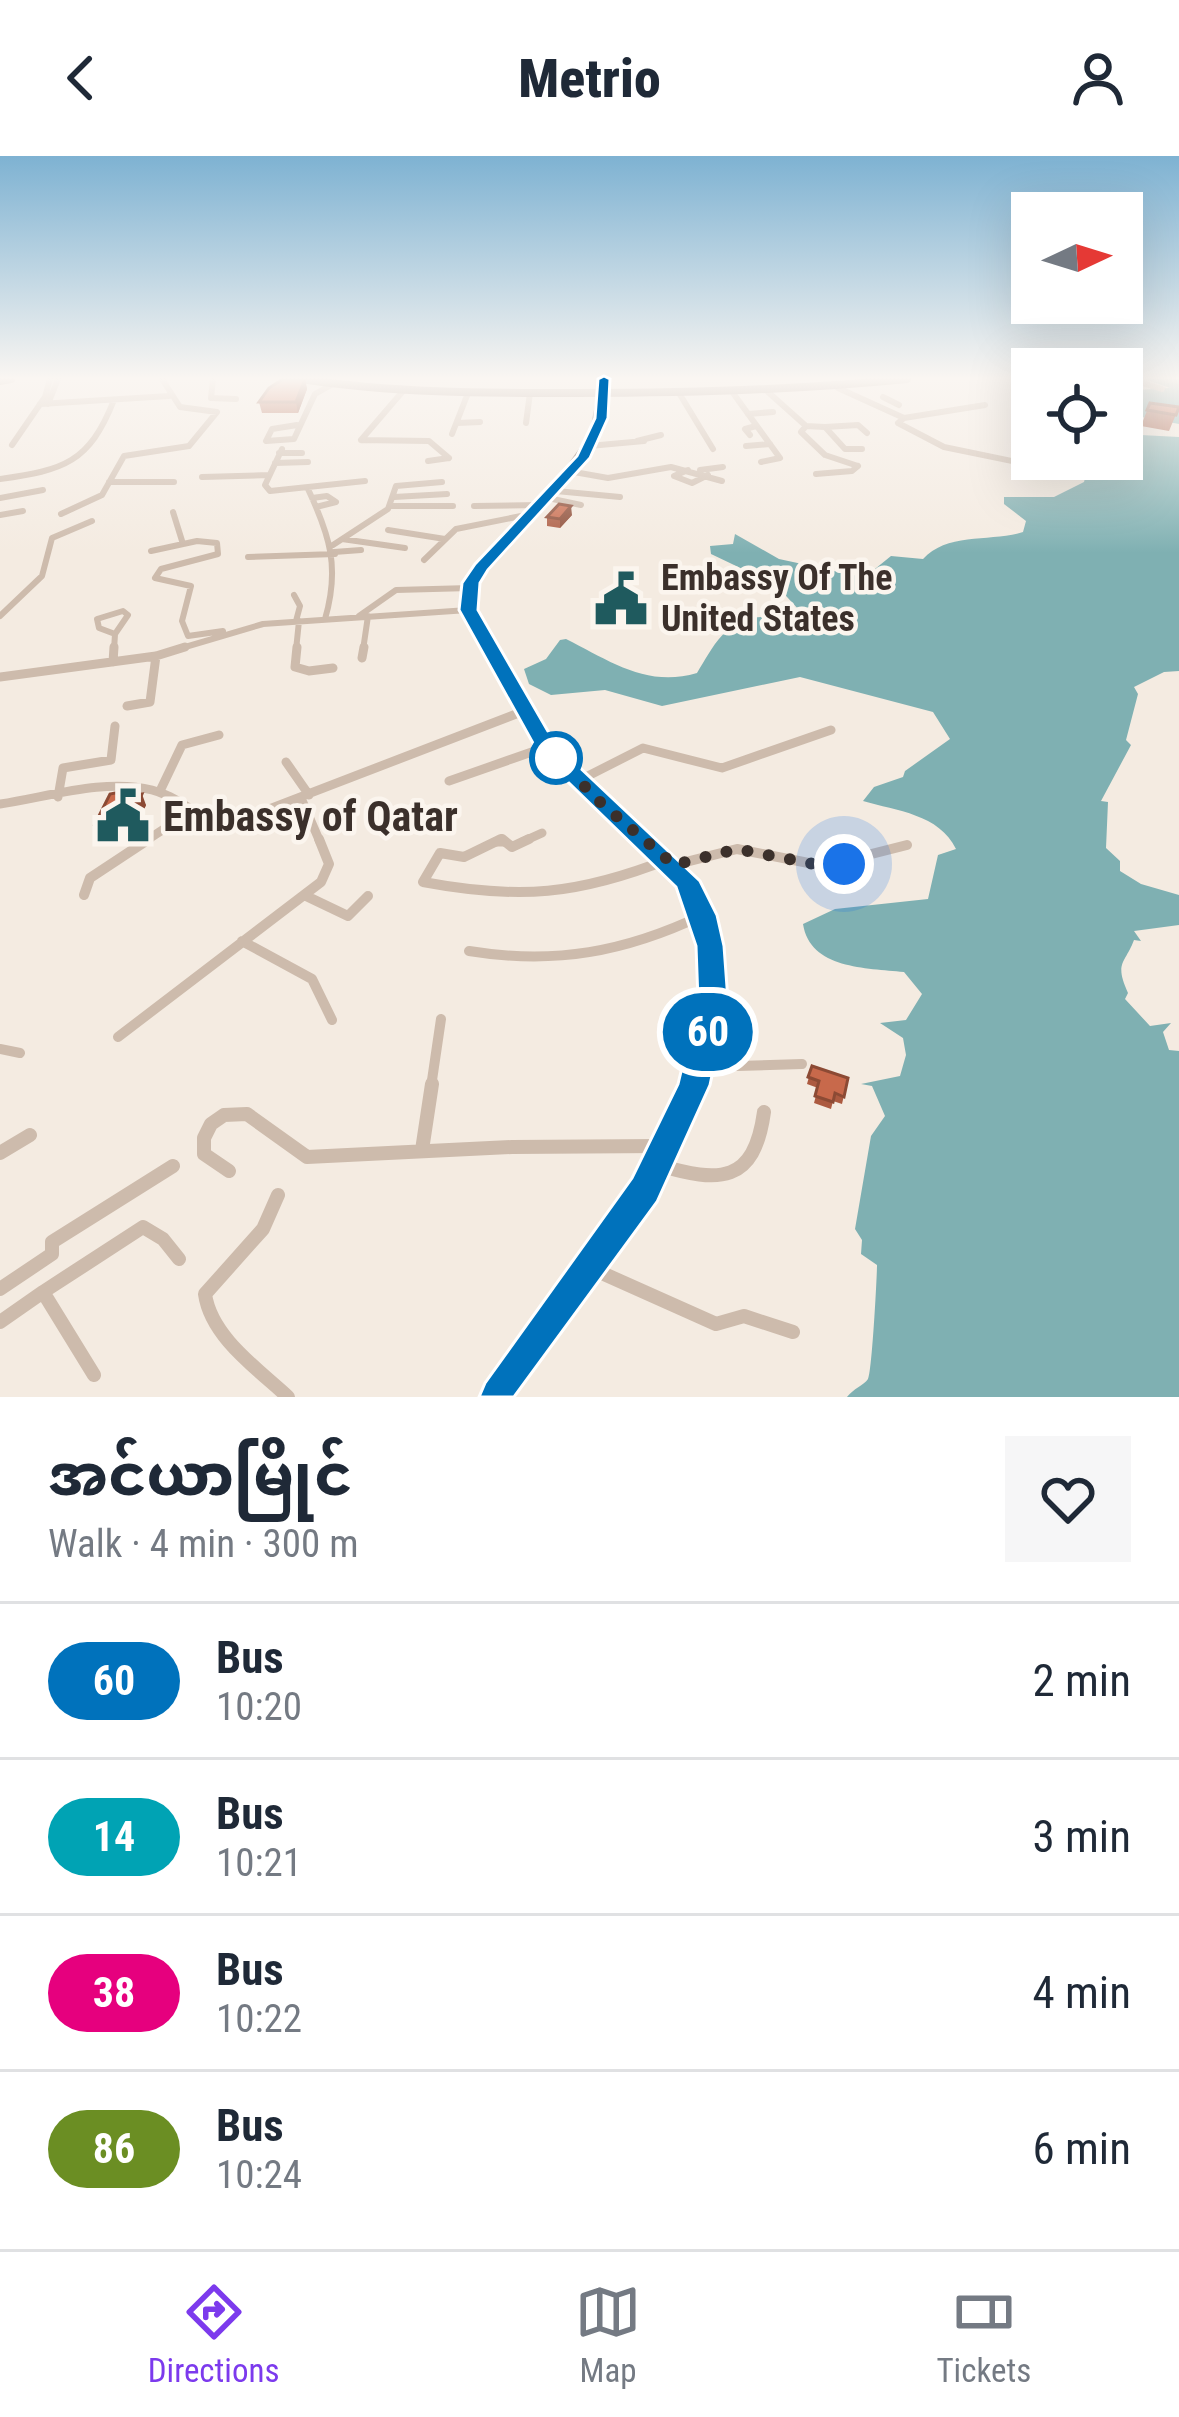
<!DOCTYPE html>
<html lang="en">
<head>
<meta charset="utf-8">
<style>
  :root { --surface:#fff; --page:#f6f6f7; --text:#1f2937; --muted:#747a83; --line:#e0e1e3; --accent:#7c3aed }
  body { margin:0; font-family:"Roboto Condensed","Noto Sans Myanmar",sans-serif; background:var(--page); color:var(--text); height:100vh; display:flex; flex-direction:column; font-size:45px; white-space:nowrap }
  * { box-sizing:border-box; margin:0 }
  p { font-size:39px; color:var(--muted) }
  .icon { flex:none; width:66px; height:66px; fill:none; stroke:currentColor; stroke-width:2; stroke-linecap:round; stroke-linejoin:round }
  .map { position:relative; height:1241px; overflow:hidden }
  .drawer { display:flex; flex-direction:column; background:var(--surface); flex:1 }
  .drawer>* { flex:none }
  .badge { padding:0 24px; border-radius:39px; font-size:42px; line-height:78px }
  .needle { width:78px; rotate:86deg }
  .tools { position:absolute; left:1011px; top:36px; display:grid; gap:24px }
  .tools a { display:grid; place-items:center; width:132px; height:132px; border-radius:0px; background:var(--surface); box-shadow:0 12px 48px #0002; font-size:60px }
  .you { position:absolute; width:60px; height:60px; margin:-30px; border:9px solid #fff; border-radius:50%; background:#1a73e8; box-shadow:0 0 0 18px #1a73e833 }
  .map>.badge { position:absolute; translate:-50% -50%; box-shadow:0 0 0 6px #fff }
  .round { display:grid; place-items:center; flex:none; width:126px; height:126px; border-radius:0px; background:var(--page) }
  .overview { display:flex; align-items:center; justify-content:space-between; height:204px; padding:0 48px }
  h1 { font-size:57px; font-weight:800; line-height:90px }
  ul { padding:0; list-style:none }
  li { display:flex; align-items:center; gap:36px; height:156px; padding:0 48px; border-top:3px solid var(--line) }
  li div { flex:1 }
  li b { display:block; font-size:45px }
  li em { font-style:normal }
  li .badge { min-width:132px; font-weight:700; text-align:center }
  header { display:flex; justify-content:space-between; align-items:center; height:156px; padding:0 48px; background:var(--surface); font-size:54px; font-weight:800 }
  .menu { display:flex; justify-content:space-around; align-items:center; height:168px; border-top:3px solid var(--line); background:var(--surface); font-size:33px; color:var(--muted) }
  .menu a { display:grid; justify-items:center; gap:6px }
  .menu .current { color:var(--accent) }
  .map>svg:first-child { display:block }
</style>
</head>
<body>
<header><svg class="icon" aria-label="back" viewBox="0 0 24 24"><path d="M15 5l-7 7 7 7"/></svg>Metrio<svg class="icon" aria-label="person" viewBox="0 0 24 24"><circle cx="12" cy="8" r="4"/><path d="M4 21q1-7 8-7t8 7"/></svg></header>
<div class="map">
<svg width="1179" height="1241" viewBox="0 0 1179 1241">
  <rect width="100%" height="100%" fill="#f4ebe1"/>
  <!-- water -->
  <path fill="#7fb0b2" d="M1145,223H1179V268L1131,259L1129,264L1122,262V235L1170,232Z
    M1122,278L1179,281V515L1164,516L1134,531L1138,538L1126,584L1131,589L1101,645L1108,646L1106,692L1120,705V715L1141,728L1179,739V769L1134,775L1141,785L1134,784C1125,808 1114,806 1128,837L1125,843L1150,870L1171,867L1163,876L1169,894L1179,895V1241H847C853,1233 864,1229 868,1223C872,1217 877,1121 877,1109L861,1098L862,1084L855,1073L871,980L885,960L872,930L861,928L900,920L906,899L903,882L880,867L906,864L922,838L904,816C866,812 810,813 803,768L835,753L928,743L938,699L956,693C939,658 897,655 863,645L874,631L903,621L905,615L950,583L933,556L800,521L662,550L605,534L551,539L529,528L524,513L546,503L560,484L566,483C610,505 647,532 697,517C713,491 726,462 761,461C776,460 786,462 799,454L776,429L711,398L710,390L733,388L735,378L779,403L858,420L870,417L891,400L923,403C947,376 992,386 1023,376L1026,365L1004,348V341H1054L1084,326L1087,314L1099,308L1063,310L1034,303H1122Z"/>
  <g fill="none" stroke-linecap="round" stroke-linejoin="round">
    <!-- minor-far3 -->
    <path stroke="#cdbbac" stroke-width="6" d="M213,223L211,242L236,243
      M1129,223L1162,233
      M838,232L904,262L985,249
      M768,236L806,270L825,271L845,293H862
      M679,237L713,293
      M733,237L780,302L761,306
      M883,241L899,249
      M40,248L169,240
      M48,248L58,223
      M748,258L773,256
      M904,262L898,267L944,291L1031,309
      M457,267L480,266
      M526,267L530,237
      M297,269L272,273L266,285L294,283L315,238L331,229
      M806,270L801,276L825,299L858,310
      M825,271L858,269L867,277
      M452,278L468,237
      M750,279L745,273L756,270
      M361,284L429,285L449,302
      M361,284L403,235
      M637,285L661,279
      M12,289L45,241L50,223
      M589,290L644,285
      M746,290L770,288
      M282,293L265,329L270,335L365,325
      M279,297H302
      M428,305L449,302
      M275,307L308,306
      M688,314L674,320L692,327L708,319
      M700,314L723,311
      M574,316L608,322L671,311L722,325
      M816,318L852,315L858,310
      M202,321L269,319
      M0,323C64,314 89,307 114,244
      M109,326H174
      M308,333C330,380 340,412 325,463
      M556,335L620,341
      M394,341L447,338
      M0,342L43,334
      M312,342L327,340L336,346L316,351
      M548,342L581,349
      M391,350H453
      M474,350L541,349
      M173,356L183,388
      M61,358L102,339L124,300L189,290L217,256L180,251L162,223
      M0,359L23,355
      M388,374L445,383
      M342,383L405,392
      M333,389L388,353L396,330L442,326
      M151,395L197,385L217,387L218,398L161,413L155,422L191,430L182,465L188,480L223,475
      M334,396L361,394
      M248,401L335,398
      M424,404L456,373L531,358
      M294,439L300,450L296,465
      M123,455L128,459L115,478L99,472L97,463Z
      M0,460L42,420L52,382L92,365
      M359,460L396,434L470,432
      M114,494L115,478
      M175,494L263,468L468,454
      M296,494L299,465
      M363,494L368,460"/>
    <!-- minor-far2 -->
    <path stroke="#cdbbac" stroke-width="9" d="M297,491L295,511L309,515L333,512
      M362,502L364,491
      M113,506L114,491
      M0,521L156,500L185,491
      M127,550L150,546L156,500
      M286,606L309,639
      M449,625L546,591
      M578,625L643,592L722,612L831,574
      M160,635L182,589L219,579
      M58,641L63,612L111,604L115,570
      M301,642L320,686
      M0,648C48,641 104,622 152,634C181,641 199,665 230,668L524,555
      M144,686L190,656
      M495,686H506
      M522,686L542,677"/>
    <!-- minor-far1 -->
    <path stroke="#cdbbac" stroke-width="10" d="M501,683L464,701L440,697L423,726C519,744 578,739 669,703
      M502,683L512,691L529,683
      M674,709L737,693L824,710L907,689
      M84,739L90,722L149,683
      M304,739L348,760L368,740
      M242,785L312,823L332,864
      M469,795C555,809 625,796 703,759
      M118,881L321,726L329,708L319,683
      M0,893L20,897
      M704,899L737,910L802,908
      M431,931L441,863"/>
    <!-- minor -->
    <path stroke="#cdbbac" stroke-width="14" d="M422,994L432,928
      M0,997L30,979
      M658,1009C720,1027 754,1028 764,956
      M229,1015L204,998V982L211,968L224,959L247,958L307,1001L512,991L661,990
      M278,1039L263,1073L205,1138C211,1181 258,1213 288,1241
      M593,1113L716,1168L744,1160L793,1176
      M0,1133L52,1098V1086L173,1010
      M43,1136L143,1071L163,1083L179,1103
      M0,1166L43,1136L94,1219"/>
    <!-- secondary -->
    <path stroke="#a18a7d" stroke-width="8" d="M301,223C392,237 484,237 576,237C687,237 797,234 907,223
      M0,225L11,223"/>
    <!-- primary-far4 -->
    <path stroke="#7d675c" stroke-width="8" d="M548,343L593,280L604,223"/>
    <!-- primary-far3 -->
    <path stroke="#7d675c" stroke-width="10" d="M490,494L468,454L471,427L550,340"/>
    <!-- primary-far2 -->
    <path stroke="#7d675c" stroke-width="14" d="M488,491L548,593L646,686"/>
    <!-- primary-far1 -->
    <path stroke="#7d675c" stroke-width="16" d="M643,683C657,696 672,708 684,722C727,773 714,874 691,931"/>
    <!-- primary -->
    <path stroke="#7d675c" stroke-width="21" d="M500,1241C573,1140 647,1044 693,928"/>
  </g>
  <!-- wall -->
  <path fill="#ac5a40" d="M305,223L307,233L298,257H262L259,246Z
    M1150,247L1179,251L1169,275L1141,270Z
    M572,359L560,372L547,370V361Z
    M130,634L132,638L146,649L142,658L132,662L125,678L100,679L95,668Z
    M812,910L848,922L842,948L833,945L831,953L814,947L818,932L807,928Z"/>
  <!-- shaded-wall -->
  <path fill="#8c4a34" d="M305,223L307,233L298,257L296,246Z
    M571,350L572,359L560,372V363Z
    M130,634L134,645L142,638L146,649L142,658L132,662L125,678L121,667Z"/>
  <!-- building -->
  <path fill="#c8694b" stroke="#8c4a34" stroke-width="3" d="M283,223H305L296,246H259L269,232Z
    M1150,247L1179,251L1176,259L1147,254Z
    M559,348L571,350L560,363L547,361Z
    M130,634L128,639L142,638L138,647L128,651L121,667L95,668L110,638Z
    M812,910L848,922L844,941L835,937L833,946L815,940L819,925L808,921Z"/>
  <!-- sky -->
  <linearGradient id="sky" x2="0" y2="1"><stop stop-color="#7eb2d2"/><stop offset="0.56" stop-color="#faf6f2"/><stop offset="1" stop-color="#faf6f2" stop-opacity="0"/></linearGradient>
  <rect width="1179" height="397" fill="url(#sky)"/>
  <!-- line -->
  <path fill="#0072bc" stroke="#fff" stroke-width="3" d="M604,220L610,223L608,262L590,302L488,414L480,427L478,454L556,589L700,725L717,759L724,790L728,845L710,929L657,1046L514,1241H479L485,1227L632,1022L678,928L698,845L696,790L676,731L539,598L459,454L462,427L475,408L577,300L595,262L598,223Z"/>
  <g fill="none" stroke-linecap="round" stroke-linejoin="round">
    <!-- walk -->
    <path stroke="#3b302b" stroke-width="12" stroke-dasharray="0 21.6" d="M556,602L548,593L601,647L674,709L737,693L824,710L844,708"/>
  </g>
  <!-- icons -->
  <defs>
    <symbol id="civic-bare" viewBox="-9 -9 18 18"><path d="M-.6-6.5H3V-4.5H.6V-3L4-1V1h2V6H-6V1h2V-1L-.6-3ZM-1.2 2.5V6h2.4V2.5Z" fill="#1f5a5e" stroke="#fbf5ee" stroke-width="2.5" paint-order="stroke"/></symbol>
  </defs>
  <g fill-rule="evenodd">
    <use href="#civic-bare" x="583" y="405" width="76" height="76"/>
    <use href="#civic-bare" x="85" y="622" width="76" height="76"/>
  </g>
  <!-- markers -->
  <circle fill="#fff" stroke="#0072bc" stroke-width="6" cx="556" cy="602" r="24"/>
  <g text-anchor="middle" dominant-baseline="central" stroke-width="9" stroke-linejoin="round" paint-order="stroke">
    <!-- far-poi labels -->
    <g font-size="36" font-weight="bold" fill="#3b302b" stroke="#fbf5ee" text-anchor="start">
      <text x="661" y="422">Embassy Of The<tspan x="661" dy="41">United States</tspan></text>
    </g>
    <!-- poi labels -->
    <g font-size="42" font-weight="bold" fill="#3b302b" stroke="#fbf5ee" text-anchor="start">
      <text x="163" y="660">Embassy of Qatar</text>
    </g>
  </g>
</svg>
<div class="tools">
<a><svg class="needle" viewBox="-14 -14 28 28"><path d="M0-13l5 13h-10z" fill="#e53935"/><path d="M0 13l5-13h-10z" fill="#747a83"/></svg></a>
<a><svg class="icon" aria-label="locate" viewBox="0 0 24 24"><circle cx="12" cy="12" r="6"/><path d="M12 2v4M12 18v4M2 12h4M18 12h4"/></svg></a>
</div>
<div class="you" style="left:844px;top:708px"></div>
<b class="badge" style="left:708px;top:876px;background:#0072bc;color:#fff">60</b>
</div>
<section class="drawer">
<div class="overview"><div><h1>အင်ယာမြိုင်</h1><p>Walk · 4 min · 300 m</p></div><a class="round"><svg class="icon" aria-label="heart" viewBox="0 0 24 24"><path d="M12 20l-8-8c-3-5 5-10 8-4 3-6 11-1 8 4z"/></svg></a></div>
<ul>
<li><span class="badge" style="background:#0072bc;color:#fff">60</span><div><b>Bus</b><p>10:20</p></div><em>2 min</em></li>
<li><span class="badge" style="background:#00a3b4;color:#fff">14</span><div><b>Bus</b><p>10:21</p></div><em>3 min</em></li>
<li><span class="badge" style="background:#e6007e;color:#fff">38</span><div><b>Bus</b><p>10:22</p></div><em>4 min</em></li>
<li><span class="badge" style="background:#6b8e23;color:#fff">86</span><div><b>Bus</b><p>10:24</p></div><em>6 min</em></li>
</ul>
</section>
<nav class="menu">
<a class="current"><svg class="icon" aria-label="directions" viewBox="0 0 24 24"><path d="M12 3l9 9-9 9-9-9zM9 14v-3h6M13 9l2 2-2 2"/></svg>Directions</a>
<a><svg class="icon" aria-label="map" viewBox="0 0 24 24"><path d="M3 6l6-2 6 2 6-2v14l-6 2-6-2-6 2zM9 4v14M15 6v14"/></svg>Map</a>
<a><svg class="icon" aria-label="tickets" viewBox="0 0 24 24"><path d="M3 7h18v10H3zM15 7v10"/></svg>Tickets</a>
</nav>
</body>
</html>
